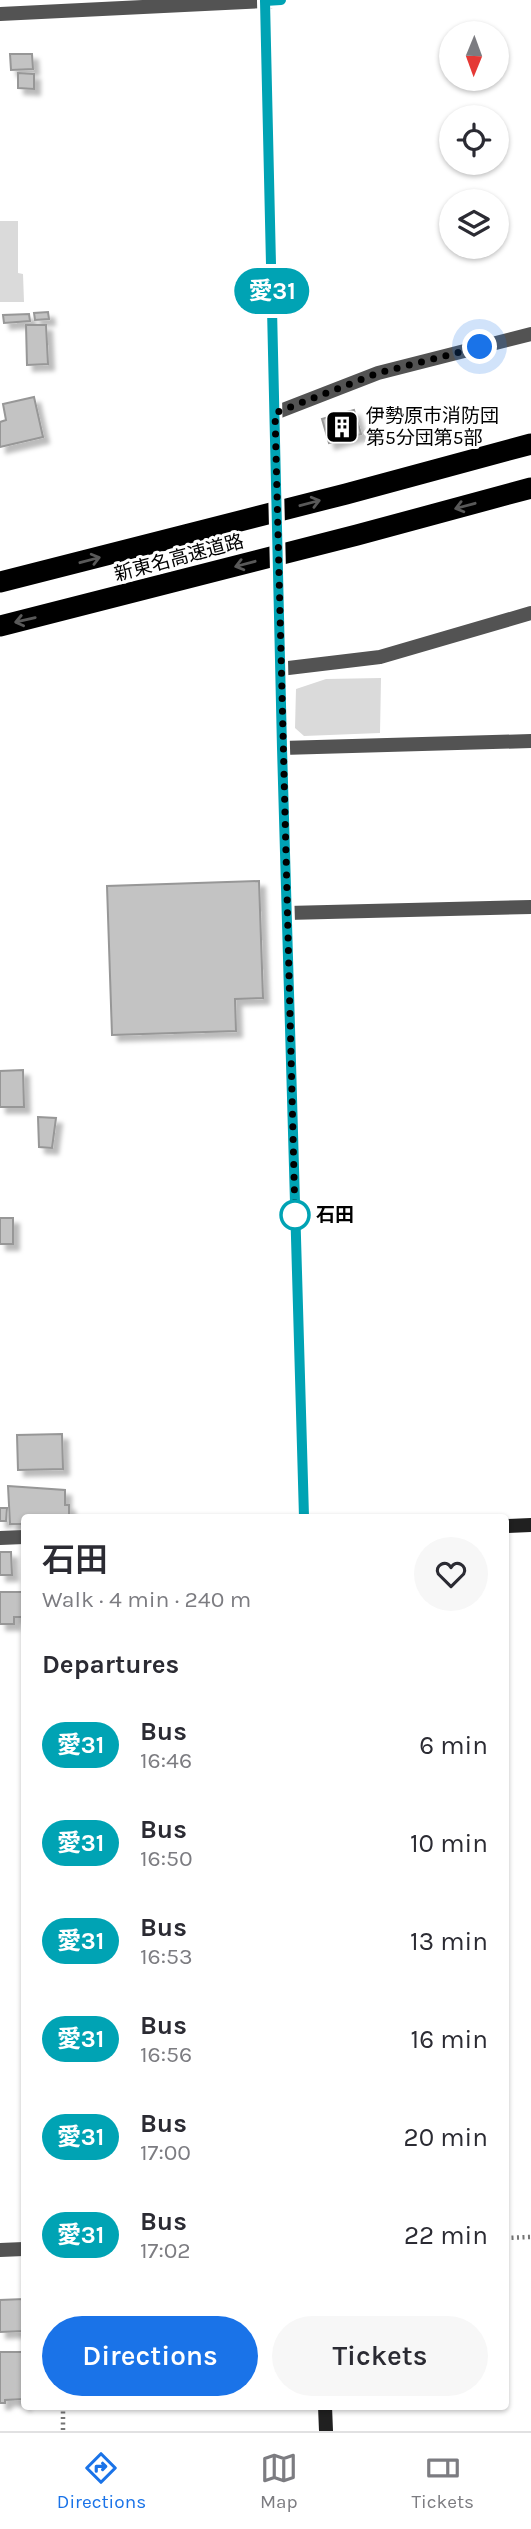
<!DOCTYPE html>
<html lang="en">
<head>
<meta charset="utf-8">
<style>
  :root { --surface:#fff; --page:#f7f7f7; --text:#2b2b33; --muted:#7c7c81; --line:#e1e1e2; --accent:#1a73e8 }
  body { margin:0; font-family:Karla,"Noto Sans JP",sans-serif; background:var(--page); color:var(--text); height:100vh; display:flex; flex-direction:column; font-size:26px; white-space:nowrap }
  * { box-sizing:border-box; margin:0 }
  p { font-size:23px; color:var(--muted) }
  .icon { flex:none; width:38px; height:38px; fill:none; stroke:currentColor; stroke-width:2; stroke-linecap:round; stroke-linejoin:round }
  .map { position:relative; flex:1; overflow:hidden }
  .drawer { position:absolute; left:21px; top:1514px; width:488px; height:896px; display:flex; flex-direction:column; background:var(--surface); border-radius:7px; box-shadow:0 2px 5px #0004 }
  .drawer>* { flex:none }
  .badge { padding:0 14px; border-radius:23px; font-size:24px; line-height:46px }
  .needle { width:46px; rotate:181deg }
  .tools { position:absolute; left:439px; top:21px; display:grid; gap:14px }
  .tools a { display:grid; place-items:center; width:70px; height:70px; border-radius:50%; background:var(--surface); box-shadow:0 2px 5px #0004; font-size:35px }
  .you { position:absolute; width:35px; height:35px; margin:-18px; border:5px solid #fff; border-radius:50%; background:#1a73e8; box-shadow:0 0 0 10px #1a73e833 }
  .map>.badge { position:absolute; translate:-50% -50%; box-shadow:0 0 0 4px #fff }
  h2 { padding:0 21px; font-size:26px; line-height:63px }
  .round { display:grid; place-items:center; flex:none; width:74px; height:74px; border-radius:37px; background:var(--page) }
  .overview { display:flex; align-items:center; justify-content:space-between; height:119px; padding:0 21px }
  h1 { font-size:33px; font-weight:600; line-height:52px }
  .primary-button { display:flex; gap:14px; margin-top:auto; padding:14px 21px }
  .primary-button a { flex:1; height:80px; border-radius:42px; background:var(--accent); color:#fff; font-size:28px; font-weight:600; line-height:80px; text-align:center }
  .primary-button a+a { background:var(--page); color:var(--text) }
  ul { padding:0; list-style:none }
  li { display:flex; align-items:center; gap:21px; height:98px; padding:0 21px }
  li div { flex:1 }
  li b { display:block; font-size:26px }
  li em { font-style:normal }
  li .badge { min-width:77px; font-weight:700; text-align:center }
  .tab-bar { display:flex; justify-content:space-around; align-items:center; height:98px; border-top:2px solid var(--line); background:var(--surface); font-size:19px; color:var(--muted) }
  .tab-bar a { display:grid; justify-items:center; gap:4px }
  .tab-bar .current { color:var(--accent) }
  .map>svg:first-child { display:block }
</style>
</head>
<body>
<div class="map">
<svg width="531" height="2431" viewBox="0 0 531 2431">
  <defs>
    <filter id="shadow"><feDropShadow dx="6" dy="6" stdDeviation="2" flood-color="#0004"/></filter>
  </defs>
  <rect width="100%" height="100%" fill="#fff"/>
  <!-- green -->
  <path fill="#dadada" d="M0,221H18V273L23,274L24,302H0Z
    M381,678L380,733L304,736L295,728L296,689L326,679Z"/>
  <!-- building -->
  <path fill="#c3c3c3" stroke="#979797" stroke-width="2" filter="url(#shadow)" d="M10,54H32L33,69L11,70Z
    M18,73L34,74V89L18,88Z
    M48,312L49,319L35,320L34,313Z
    M29,314L30,321L4,323L3,315Z
    M26,325H46L48,364L27,365Z
    M34,397L43,437L0,447V422L6,420L3,404Z
    M354,410L361,434L329,443L322,419Z
    M259,881L263,998L235,999L236,1031L112,1035L107,886Z
    M23,1070L24,1107H0V1071Z
    M38,1117L56,1118L52,1148L39,1147Z
    M0,1218H13V1244H0Z
    M62,1434L63,1469L18,1470L17,1435Z
    M8,1486L65,1490V1505H69V1517H24V1524H10Z
    M0,1508H7L6,1521H0Z
    M0,1552H11L12,1575H0Z
    M0,1592H24V1617H14V1624H0Z
    M24,2299V2331L0,2332V2300Z
    M0,2352H24V2406V2399L5,2400V2403H0Z"/>
  <g fill="none" stroke-linecap="round" stroke-linejoin="round">
    <!-- path -->
    <path stroke="#757575" stroke-width="4.5" stroke-dasharray="2 3.5" stroke-linecap="butt" d="M506,2238L531,2237
      M63,2406V2431"/>
    <!-- street -->
    <path stroke="#535353" stroke-width="14" d="M0,14L265,1
      M275,413L378,373L531,334
      M280,669L380,657L531,613
      M282,748L531,741
      M287,913L531,907
      M0,1538L24,1537
      M0,2250L24,2249"/>
    <!-- secondary -->
    <path stroke="#202020" stroke-width="14" d="M265,0L282,748L304,1517
      M265,1L281,0
      M506,1526L531,1525
      M325,2406L326,2431"/>
    <!-- highway -->
    <path stroke="#000" stroke-width="21" d="M0,582L346,494L531,444
      M0,626L357,535L531,488"/>
  </g>
  <!-- one-way arrows -->
  <defs><path id="oneway-shaft" d="M-6 0H5M1.5-3L5.5 0L1.5 3" fill="none" stroke-width="1.6" stroke-linecap="round" stroke-linejoin="round" transform="scale(1.75)"/></defs>
  <g stroke="#595959">
    <use href="#oneway-shaft" transform="translate(310 503) rotate(-15)"/>
    <use href="#oneway-shaft" transform="translate(465 506) rotate(165)"/>
    <use href="#oneway-shaft" transform="translate(90 560) rotate(-15)"/>
    <use href="#oneway-shaft" transform="translate(245 564) rotate(165)"/>
    <use href="#oneway-shaft" transform="translate(25 620) rotate(167)"/>
  </g>
  <g fill="none" stroke-linecap="round" stroke-linejoin="round">
    <defs>
      <path id="line" d="M281,0L265,1L282,748L304,1517"/>
    </defs>
    <!-- line casing -->
    <use href="#line" stroke="#fff" stroke-width="16"/>
    <!-- line -->
    <use href="#line" stroke="#00a3b4" stroke-width="10"/>
    <!-- walk -->
    <path stroke="#000" stroke-width="7" stroke-dasharray="0 12.6" d="M295,1215L275,413L378,373L480,347"/>
  </g>
  <!-- icons -->
  <defs>
    <symbol id="building-square" viewBox="-11 -11 22 22"><rect x="-9" y="-9" width="18" height="18" rx="4" fill="#000" stroke="#fff"/><path d="M-4-6H4V6H1V3H-1V6H-4ZM-2.5-4.3h1.7v1.8h-1.7ZM.8-4.3h1.7v1.8H.8ZM-2.5-1h1.7V.8h-1.7ZM.8-1h1.7V.8H.8Z" fill="#fff"/></symbol>
  </defs>
  <g fill-rule="evenodd">
    <use href="#building-square" x="323" y="408" width="38" height="38"/>
  </g>
  <!-- markers -->
  <circle fill="#fff" stroke="#00a3b4" stroke-width="3.5" cx="295" cy="1215" r="14"/>
  <g text-anchor="middle" dominant-baseline="central" stroke-width="6" stroke-linejoin="round" paint-order="stroke">
    <!-- poi labels -->
    <g font-size="19" fill="#000" stroke="#fff" text-anchor="start">
      <text x="366" y="416">伊勢原市消防団<tspan x="366" dy="22">第5分団第5部</tspan></text>
    </g>
    <!-- street labels -->
    <g font-size="19" fill="#000" stroke="#fff">
      <text transform="translate(179 558) rotate(-15)">新東名高速道路</text>
    </g>
    <!-- stop labels -->
    <g font-size="19" font-weight="bold" fill="#000" stroke="#fff" text-anchor="start">
      <text x="316" y="1215">石田</text>
    </g>
  </g>
</svg>
<div class="tools">
<a><svg class="needle" viewBox="-14 -14 28 28"><path d="M0-13l5 13h-10z" fill="#e53935"/><path d="M0 13l5-13h-10z" fill="#7c7c81"/></svg></a>
<a><svg class="icon" aria-label="locate" viewBox="0 0 24 24"><circle cx="12" cy="12" r="6"/><path d="M12 2v4M12 18v4M2 12h4M18 12h4"/></svg></a>
<a><svg class="icon" aria-label="layers" viewBox="0 0 24 24"><path d="M12 4l9 5-9 5-9-5zM3 14l9 5 9-5"/></svg></a>
</div>
<div class="you" style="left:480px;top:347px"></div>
<b class="badge" style="left:272px;top:291px;background:#00a3b4;color:#fff">愛31</b>
<section class="drawer">
<div class="overview"><div><h1>石田</h1><p>Walk · 4 min · 240 m</p></div><a class="round"><svg class="icon" aria-label="heart" viewBox="0 0 24 24"><path d="M12 20l-8-8c-3-5 5-10 8-4 3-6 11-1 8 4z"/></svg></a></div>
<h2>Departures</h2>
<ul>
<li><span class="badge" style="background:#00a3b4;color:#fff">愛31</span><div><b>Bus</b><p>16:46</p></div><em>6 min</em></li>
<li><span class="badge" style="background:#00a3b4;color:#fff">愛31</span><div><b>Bus</b><p>16:50</p></div><em>10 min</em></li>
<li><span class="badge" style="background:#00a3b4;color:#fff">愛31</span><div><b>Bus</b><p>16:53</p></div><em>13 min</em></li>
<li><span class="badge" style="background:#00a3b4;color:#fff">愛31</span><div><b>Bus</b><p>16:56</p></div><em>16 min</em></li>
<li><span class="badge" style="background:#00a3b4;color:#fff">愛31</span><div><b>Bus</b><p>17:00</p></div><em>20 min</em></li>
<li><span class="badge" style="background:#00a3b4;color:#fff">愛31</span><div><b>Bus</b><p>17:02</p></div><em>22 min</em></li>
</ul>
<div class="primary-button"><a>Directions</a><a>Tickets</a></div>
</section>
</div>
<nav class="tab-bar">
<a class="current"><svg class="icon" aria-label="directions" viewBox="0 0 24 24"><path d="M12 3l9 9-9 9-9-9zM9 14v-3h6M13 9l2 2-2 2"/></svg>Directions</a>
<a><svg class="icon" aria-label="map" viewBox="0 0 24 24"><path d="M3 6l6-2 6 2 6-2v14l-6 2-6-2-6 2zM9 4v14M15 6v14"/></svg>Map</a>
<a><svg class="icon" aria-label="tickets" viewBox="0 0 24 24"><path d="M3 7h18v10H3zM15 7v10"/></svg>Tickets</a>
</nav>
</body>
</html>
